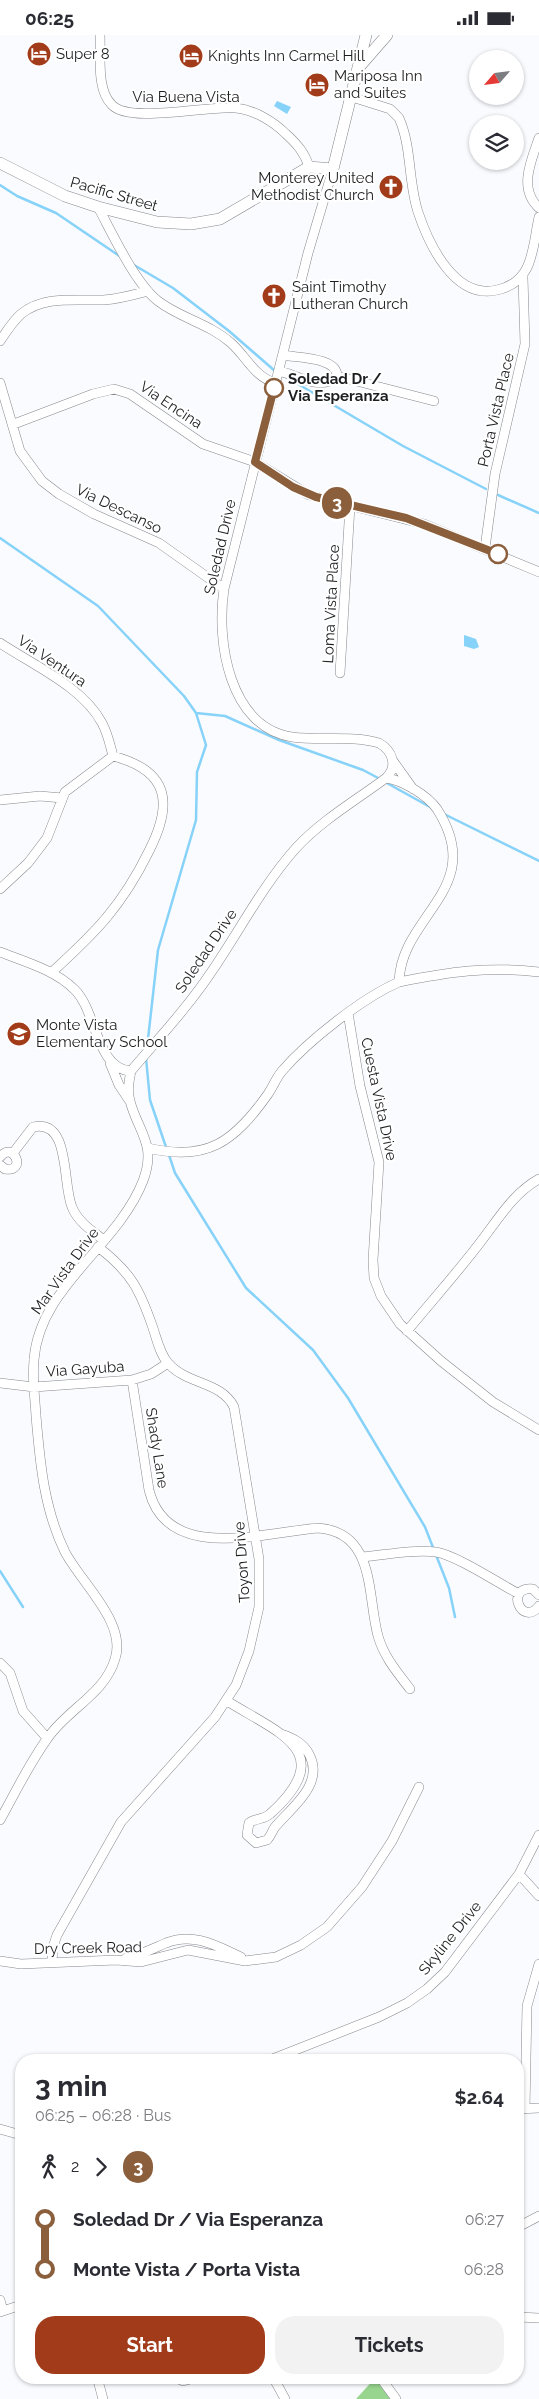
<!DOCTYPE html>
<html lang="en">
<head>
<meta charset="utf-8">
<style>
  :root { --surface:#fff; --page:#f2f2f3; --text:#2b2b33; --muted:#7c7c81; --accent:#a23b19 }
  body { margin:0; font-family:Raleway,sans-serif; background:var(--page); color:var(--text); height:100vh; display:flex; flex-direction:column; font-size:19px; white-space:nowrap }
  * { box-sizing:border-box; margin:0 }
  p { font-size:16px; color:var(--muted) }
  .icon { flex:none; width:28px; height:28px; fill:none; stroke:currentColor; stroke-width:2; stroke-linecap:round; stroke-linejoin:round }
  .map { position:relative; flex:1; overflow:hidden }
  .panel { position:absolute; left:15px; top:2019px; width:509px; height:330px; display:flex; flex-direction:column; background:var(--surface); border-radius:20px; box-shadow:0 1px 4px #0004 }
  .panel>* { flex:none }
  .badge { padding:0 10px; border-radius:16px; font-size:18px; line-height:32px }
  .needle { width:32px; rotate:242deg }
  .tools { position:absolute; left:469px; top:15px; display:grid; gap:10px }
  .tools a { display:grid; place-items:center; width:55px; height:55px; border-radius:50%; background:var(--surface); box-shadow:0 1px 4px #0004; font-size:25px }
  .map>.badge { position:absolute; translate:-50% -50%; box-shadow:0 0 0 2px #fff }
  .legs { display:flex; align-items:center; gap:8px; height:55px; padding:0 20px; font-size:16px }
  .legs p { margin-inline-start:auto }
  .summary { display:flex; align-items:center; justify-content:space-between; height:85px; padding:0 20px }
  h1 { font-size:28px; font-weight:700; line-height:38px }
  .button { display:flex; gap:10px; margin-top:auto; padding:10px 20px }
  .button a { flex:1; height:58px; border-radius:20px; background:var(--accent); color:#fff; font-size:20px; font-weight:700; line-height:58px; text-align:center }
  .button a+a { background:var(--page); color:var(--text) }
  ul { padding:0 20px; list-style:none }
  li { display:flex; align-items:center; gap:18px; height:50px; font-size:19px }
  li i { display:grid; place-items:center; width:8px; height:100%; margin:0 6px; background:currentColor }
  li i::after { content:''; width:12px; height:12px; margin:-6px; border:4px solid; border-radius:50%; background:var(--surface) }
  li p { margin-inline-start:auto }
  li:first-child i { background:linear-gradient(#0000 50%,currentColor 0) }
  li:last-child i { background:linear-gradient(currentColor 50%,#0000 0) }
  .status { display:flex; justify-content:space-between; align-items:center; height:35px; padding:0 25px; background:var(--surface); direction:ltr }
  .status svg { height:14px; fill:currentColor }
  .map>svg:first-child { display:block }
</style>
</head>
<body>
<div class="status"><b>06:25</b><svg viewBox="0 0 49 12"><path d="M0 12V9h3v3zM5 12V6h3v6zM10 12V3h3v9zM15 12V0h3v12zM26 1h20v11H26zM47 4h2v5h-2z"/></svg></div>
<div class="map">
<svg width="539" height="2364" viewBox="0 0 539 2364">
  <rect width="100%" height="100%" fill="#fafbfe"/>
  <!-- forest -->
  <path fill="#98d58e" d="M376,2342L396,2364H356Z"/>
  <!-- water -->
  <path fill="#87d2f9" d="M277,66L291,72L287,79L274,71Z
    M464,600L476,604L479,612L474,614L464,611Z"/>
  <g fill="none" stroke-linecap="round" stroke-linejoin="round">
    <!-- stream -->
    <path stroke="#87d2f9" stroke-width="2.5" d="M0,150L17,161L56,178L121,222
      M134,230L173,253L229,296L275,336
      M286,342L403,411L486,454
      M498,460L539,478
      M0,503L98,571L184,661L196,678L206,710L197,737L196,785L158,915L147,1013
      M196,678L225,681L279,705L363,735L380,744
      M385,747L430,772
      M442,778L539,826
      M146,1023L150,1065L167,1115
      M169,1120L175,1138L246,1253L313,1315L348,1363L425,1492L434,1515
      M436,1520L449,1553L455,1582
      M0,1536L23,1572"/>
    <defs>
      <path id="minor" d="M100,0C101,20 96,55 112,70C130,89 209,70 236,73C254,75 273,86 286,99C297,109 305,118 309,132
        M352,62L390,74L399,83C412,112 408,147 418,177C429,210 455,265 497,255C534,247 532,214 539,182
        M539,103C531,126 518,154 539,173
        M98,172C112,198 135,248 158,266C180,283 210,289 231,308C246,321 255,343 276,348
        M0,306C6,297 13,286 21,279C44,260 76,266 103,265C119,264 133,260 148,256
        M283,320C297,323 337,322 337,341
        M279,336C297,340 321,357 337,341
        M337,341L434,366
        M0,348L20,416L42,446L59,459L94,479L159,508L224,554
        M14,389L93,359L114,354L130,359L203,409L255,427L309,460L424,489L539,537
        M485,513L495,439L525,309L523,243
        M0,608C33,630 83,652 102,688C108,699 110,710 113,721
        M340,638L350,471
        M393,726L413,754
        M386,743C402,745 427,760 437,774C488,854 401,879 399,947
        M0,765L40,761L62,763
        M0,854L28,828L47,803L65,757L113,721
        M0,917C26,927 55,935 75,955C97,977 96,1034 131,1036C129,1046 127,1056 130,1066C138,1097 157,1109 143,1146C117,1212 39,1252 34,1325C32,1344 35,1362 36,1381C40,1428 44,1474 65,1517C82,1549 127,1588 115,1624C105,1659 66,1675 47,1704C29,1729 15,1758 0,1785
        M51,938C96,897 122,871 149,816C173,769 170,736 113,721
        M348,978L360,1051L379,1127L373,1225L374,1243L381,1261L400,1289L441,1326L493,1367L539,1395
        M110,1028L119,1050L129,1065
        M131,1036C159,1003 188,972 212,936C240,895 263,850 296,813C322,785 355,766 386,743C398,732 393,716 379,708C352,700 321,706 292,702C229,692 216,606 224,554L308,218L333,134
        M148,1113C207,1127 234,1107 268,1059C273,1052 276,1043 282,1036C308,1006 362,963 399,947C449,937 487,931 539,937
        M13,1118L33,1092C71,1083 62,1149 72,1172C78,1187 92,1196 104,1205
        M0,1122C14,1105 27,1138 5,1134L0,1130
        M407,1296C431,1267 456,1239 479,1209C497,1186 513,1158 539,1144
        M132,1345L149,1455C167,1529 265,1497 318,1493C376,1497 367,1561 378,1601C384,1622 397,1637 410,1654
        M0,1348L34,1352L132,1345L151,1339L168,1328
        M363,1522C386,1520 412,1514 436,1517C458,1521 498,1548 519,1559
        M539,1560L533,1554C504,1551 522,1593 539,1571
        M0,1628L10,1638L23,1676L47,1703
        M227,1666C280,1699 339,1717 270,1779C263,1785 255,1783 249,1788L247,1800L256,1808L267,1805C271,1801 272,1796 275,1792C292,1772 325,1749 309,1719C303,1708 293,1703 281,1699
        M519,1839L539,1861
        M126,1923C141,1920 152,1914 166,1908C194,1897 217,1911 241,1922
        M0,1926L21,1929L116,1925L141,1927L188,1915L245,1926L276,1922L301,1910L327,1892L362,1852L392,1806L419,1752
        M52,1927L53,1912L57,1900L121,1787L215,1682L236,1650L249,1616L259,1572V1524L234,1372C221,1346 187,1350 168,1328C160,1319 157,1305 153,1293C140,1255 131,1237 98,1212
        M270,2025L379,1982L407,1968L427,1954L445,1937L519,1839L539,1800
        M518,2074L539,2073
        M525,2074L527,1971L539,1929
        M0,2094L21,2100
        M518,2192L539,2181
        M0,2265L3,2276
        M0,2277L21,2270
        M518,2282L539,2283
        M97,2342L103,2364
        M174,2342L183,2346L198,2342
        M273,2342L285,2364
        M380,2342L396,2364"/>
      <path id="major" d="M360,31L387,0
        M0,128L65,161L98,172L157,187L191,189L220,184L309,132L333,134L366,0"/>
    </defs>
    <!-- minor casing -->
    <use href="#minor" stroke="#87888d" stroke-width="10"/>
    <!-- major casing -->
    <use href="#major" stroke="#87888d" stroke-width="12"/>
    <!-- minor -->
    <use href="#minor" stroke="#fff" stroke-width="9"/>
    <!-- major -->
    <use href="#major" stroke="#fff" stroke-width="11"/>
  </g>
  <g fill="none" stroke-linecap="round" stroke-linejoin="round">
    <defs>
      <path id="line-1" d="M274,353L255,427L293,452L316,462L406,483L498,519"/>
    </defs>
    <!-- line-1 casing -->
    <use href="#line-1" stroke="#fff" stroke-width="11"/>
    <!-- line-1 -->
    <use href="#line-1" stroke="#8b5e3c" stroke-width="8"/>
  </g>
  <!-- icons -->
  <defs>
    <symbol id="hotel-disc" viewBox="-11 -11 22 22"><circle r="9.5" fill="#a23b19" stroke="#fff"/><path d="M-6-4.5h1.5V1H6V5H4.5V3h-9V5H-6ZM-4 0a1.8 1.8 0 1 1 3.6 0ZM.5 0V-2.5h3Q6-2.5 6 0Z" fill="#fff"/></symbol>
    <symbol id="church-disc" viewBox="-11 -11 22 22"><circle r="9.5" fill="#a23b19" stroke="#fff"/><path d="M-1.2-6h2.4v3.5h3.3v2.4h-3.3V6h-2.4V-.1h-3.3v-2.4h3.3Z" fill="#fff"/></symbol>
    <symbol id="school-disc" viewBox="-11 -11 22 22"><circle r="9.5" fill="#a23b19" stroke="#fff"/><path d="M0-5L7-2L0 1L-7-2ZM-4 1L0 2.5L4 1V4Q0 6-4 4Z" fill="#fff"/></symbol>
  </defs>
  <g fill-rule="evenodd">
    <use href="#hotel-disc" x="25" y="5" width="28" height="28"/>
    <use href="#hotel-disc" x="177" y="7" width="28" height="28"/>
    <use href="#hotel-disc" x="303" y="36" width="28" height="28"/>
    <use href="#church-disc" x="377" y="138" width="28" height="28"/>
    <use href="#church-disc" x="260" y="247" width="28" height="28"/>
    <use href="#school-disc" x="5" y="985" width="28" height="28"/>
  </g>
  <!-- markers -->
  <g fill="#fff" stroke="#8b5e3c" stroke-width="2.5">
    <circle cx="274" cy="353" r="9"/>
    <circle cx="498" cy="519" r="9"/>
  </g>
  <g text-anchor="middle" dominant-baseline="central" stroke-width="4.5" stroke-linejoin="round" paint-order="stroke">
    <!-- poi labels -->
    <g font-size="15" fill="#1d1e20" stroke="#fff" text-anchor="start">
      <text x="56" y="19">Super 8</text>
      <text x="208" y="21">Knights Inn Carmel Hill</text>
      <text x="334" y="41">Mariposa Inn<tspan x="334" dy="17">and Suites</tspan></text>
      <text x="374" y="143" text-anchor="end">Monterey United<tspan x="374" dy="17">Methodist Church</tspan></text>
      <text x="292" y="252">Saint Timothy<tspan x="292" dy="17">Lutheran Church</tspan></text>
      <text x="36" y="990">Monte Vista<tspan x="36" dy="17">Elementary School</tspan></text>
    </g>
    <!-- street labels -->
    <g font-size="15" fill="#1d1e20" stroke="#fff">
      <text x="186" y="62">Via Buena Vista</text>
      <text transform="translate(114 159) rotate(16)">Pacific Street</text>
      <text transform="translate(171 370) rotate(34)">Via Encina</text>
      <text transform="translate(496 375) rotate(-77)">Porta Vista Place</text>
      <text transform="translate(119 474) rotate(26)">Via Descanso</text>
      <text transform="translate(220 512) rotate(-77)">Soledad Drive</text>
      <text transform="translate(331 569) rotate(-87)">Loma Vista Place</text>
      <text transform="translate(52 626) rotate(34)">Via Ventura</text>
      <text transform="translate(206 916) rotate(-56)">Soledad Drive</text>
      <text transform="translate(379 1064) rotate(78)">Cuesta Vista Drive</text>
      <text transform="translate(65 1236) rotate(-54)">Mar Vista Drive</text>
      <text transform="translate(85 1334) rotate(-4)">Via Gayuba</text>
      <text transform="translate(157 1413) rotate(81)">Shady Lane</text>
      <text transform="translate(242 1527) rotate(-94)">Toyon Drive</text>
      <text transform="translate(450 1903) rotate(-51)">Skyline Drive</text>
      <text transform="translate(88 1913) rotate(-1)">Dry Creek Road</text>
    </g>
    <!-- stop labels -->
    <g font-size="15" font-weight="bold" fill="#1d1e20" stroke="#fff" text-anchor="start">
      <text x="288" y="344">Soledad Dr /<tspan x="288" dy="17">Via Esperanza</tspan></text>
    </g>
  </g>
</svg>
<div class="tools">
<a><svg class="needle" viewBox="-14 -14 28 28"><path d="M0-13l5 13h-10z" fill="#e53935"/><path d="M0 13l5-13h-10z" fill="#7c7c81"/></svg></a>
<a><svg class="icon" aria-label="layers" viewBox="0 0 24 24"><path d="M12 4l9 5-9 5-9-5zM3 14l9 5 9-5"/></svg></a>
</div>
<b class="badge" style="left:337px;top:468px;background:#8b5e3c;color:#fff">3</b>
<section class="panel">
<div class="summary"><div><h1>3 min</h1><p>06:25 – 06:28 · Bus</p></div><b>$2.64</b></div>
<div class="legs"><svg class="icon" aria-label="walk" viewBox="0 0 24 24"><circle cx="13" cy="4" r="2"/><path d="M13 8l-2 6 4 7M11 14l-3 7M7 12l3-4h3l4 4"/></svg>2<svg class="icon" aria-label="forward" viewBox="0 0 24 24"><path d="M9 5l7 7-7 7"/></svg><b class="badge" style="background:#8b5e3c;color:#fff">3</b></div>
<ul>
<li><i style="color:#8b5e3c"></i><b>Soledad Dr / Via Esperanza</b><p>06:27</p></li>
<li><i style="color:#8b5e3c"></i><b>Monte Vista / Porta Vista</b><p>06:28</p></li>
</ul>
<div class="button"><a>Start</a><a>Tickets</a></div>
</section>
</div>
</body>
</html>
